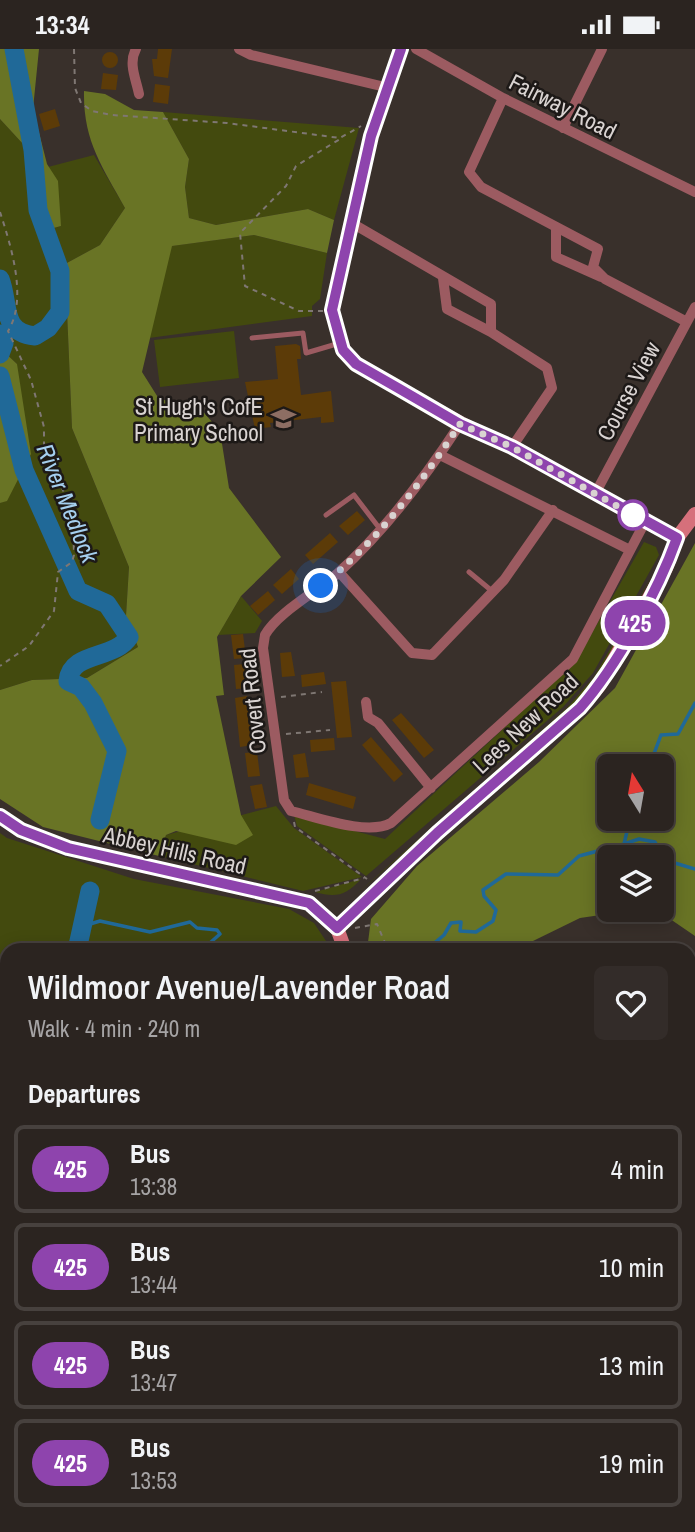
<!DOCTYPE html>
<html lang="en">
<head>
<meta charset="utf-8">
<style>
  :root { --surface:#2b2420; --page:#332c29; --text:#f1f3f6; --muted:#a6a4a5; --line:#47413e }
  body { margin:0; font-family:"Archivo Narrow",sans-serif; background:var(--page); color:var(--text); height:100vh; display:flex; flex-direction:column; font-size:26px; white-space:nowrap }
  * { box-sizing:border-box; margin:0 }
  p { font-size:23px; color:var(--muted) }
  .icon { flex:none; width:38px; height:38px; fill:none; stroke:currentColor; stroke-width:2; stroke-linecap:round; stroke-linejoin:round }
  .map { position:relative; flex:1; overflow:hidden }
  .details { position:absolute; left:0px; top:894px; width:696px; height:590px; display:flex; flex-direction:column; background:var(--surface); border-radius:21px 21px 0 0; box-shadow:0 4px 18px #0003,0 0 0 2px var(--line) }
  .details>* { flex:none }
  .badge { padding:0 14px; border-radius:23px; font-size:24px; line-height:46px }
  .needle { width:46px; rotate:349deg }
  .tools { position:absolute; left:597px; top:705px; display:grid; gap:14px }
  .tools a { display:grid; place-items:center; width:77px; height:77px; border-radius:10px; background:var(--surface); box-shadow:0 4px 18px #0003,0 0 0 2px var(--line); font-size:35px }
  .you { position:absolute; width:35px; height:35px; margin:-18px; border:5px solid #fff; border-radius:50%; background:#1a73e8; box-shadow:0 0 0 10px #1a73e833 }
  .map>.badge { position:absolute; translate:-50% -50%; box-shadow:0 0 0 4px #fff }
  h2 { padding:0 28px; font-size:26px; line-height:63px }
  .round { display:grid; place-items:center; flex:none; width:74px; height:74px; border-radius:10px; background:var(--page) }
  .summary { display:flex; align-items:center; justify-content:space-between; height:119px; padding:0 28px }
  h1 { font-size:33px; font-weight:600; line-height:52px }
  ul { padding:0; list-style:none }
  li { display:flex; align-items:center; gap:21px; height:88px; margin:0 14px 10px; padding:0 14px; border:4px solid var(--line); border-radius:10px }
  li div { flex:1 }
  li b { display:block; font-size:26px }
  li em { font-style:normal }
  li .badge { min-width:77px; font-weight:700; text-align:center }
  .status { display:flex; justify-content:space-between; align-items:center; height:49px; padding:0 35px; background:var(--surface); direction:ltr }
  .status svg { height:19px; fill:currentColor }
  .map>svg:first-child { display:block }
</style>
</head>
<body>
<div class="status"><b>13:34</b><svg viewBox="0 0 49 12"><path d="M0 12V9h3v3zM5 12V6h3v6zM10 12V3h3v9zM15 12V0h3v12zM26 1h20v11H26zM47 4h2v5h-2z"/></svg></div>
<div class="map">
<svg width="695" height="1483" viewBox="0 0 695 1483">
  <rect width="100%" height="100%" fill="#39302b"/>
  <!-- green -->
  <path fill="#434a0e" d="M163,63L359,79L334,171L308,160L216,176L189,169L185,138L189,110Z
    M0,70L23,95L34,155L50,180L61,177L48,118L94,106L125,159L100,196L65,215L72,379L129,518L126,567L138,598L87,629L32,631L0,641V454L7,451L17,315L0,299Z
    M254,186L327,204L320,250L312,257V267L149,289L171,197Z
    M234,282L239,329L160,338L154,291Z
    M644,493L656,498L659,506L593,624L563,658L366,827L297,777L294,766L385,790L576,612Z
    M656,520L596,629L569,661L352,849L567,659L594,628Z
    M241,547L262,572L255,584L218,586Z
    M276,757L294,779L362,828L303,842L160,807L166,786Z
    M0,784L7,789L134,830L289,860L314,874L332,901H7V1355L0,1364Z
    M361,830C346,847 335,849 315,843Z"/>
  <!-- forest -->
  <path fill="#697425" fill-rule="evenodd" d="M0,0H39L33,60L47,115L58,132L61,177L50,180L34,155L23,95L0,70Z
    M84,42L105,45L134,61L163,63L189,110L185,138L189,169L216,176L308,160L334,171L327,204L254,186L172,197L142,323L159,350L199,358L220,382L229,439L281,508L241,547L217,588L224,646L216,647L241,766L253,786L236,796L176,782L166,786L159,807L43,778L0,750V641L32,631L87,629L138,598L126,567L129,518L72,379L65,215L100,196L125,159C102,117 83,92 84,42Z
    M0,299L17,315L31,405L7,452L0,454Z
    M695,494V887L657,861H662V808H609V861H635L580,869L533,892L523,901H367L371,870L417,817L539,713L615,639ZM609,718H662V770H609Z"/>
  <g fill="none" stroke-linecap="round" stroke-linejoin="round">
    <!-- stream -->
    <path stroke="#206998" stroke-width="3.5" d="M649,718L661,686L678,685L695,654
      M624,795L639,790L655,793L665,811L695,820
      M81,883L88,881L90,875L100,872L150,883L190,873L197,879L217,881L220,885L211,893L219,901
      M426,901L444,886L451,874L461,873L460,882L476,883L493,872L496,861L484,847L483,841L506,825L558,826L579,807L624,795L630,770
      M641,1477L646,1483"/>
    <!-- river -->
    <path stroke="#206998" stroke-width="19" d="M0,230C10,256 0,283 35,287L48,279L60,263V222L38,161L33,101L14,0
      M0,285L4,294L0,305
      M0,327L24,421L78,542L107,555L129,588C114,611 71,602 68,632L81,638L93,654L117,702L100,771
      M77,901L90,842
      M0,1153L7,1140"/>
  </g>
  <!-- building -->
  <path fill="#5c3b08" d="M158,0H172L168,29L154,27L152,10H157Z
    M102 11a8 8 0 1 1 16 0a8 8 0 1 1-16 0Z
    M103,24L118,26L116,41L101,40Z
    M155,35L170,37L168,55L153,53Z
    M55,60L60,77L44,82L39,65Z
    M296,295L300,297L301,310H297L301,346L331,342L334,373L321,374V368L270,374L271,378L255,380L245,333L278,330L275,297Z
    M357,462L365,471L348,486L339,477Z
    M330,484L338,493L313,515L305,506Z
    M291,520L299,530L282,545L273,536Z
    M268,542L275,551L258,566L250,557Z
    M243,585L246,609L234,610L231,586Z
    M291,603L295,627L282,628L280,604Z
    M245,615L249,639L236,640L234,616Z
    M324,623L326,635L302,638L301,626Z
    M346,632L352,688L337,689L331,633Z
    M247,647L253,696L240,698L235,649Z
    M401,664L434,701L424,709L392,671Z
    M371,688L403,725L394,733L362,696Z
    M334,689L335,701L311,703L310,691Z
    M257,703L260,727L248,728L245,704Z
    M305,704L309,728L296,729L293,706Z
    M309,734L356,748L353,760L306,746Z
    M262,735L267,758L255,760L250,737Z"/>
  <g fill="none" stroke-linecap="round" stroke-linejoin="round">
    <!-- path -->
    <path stroke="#7f7773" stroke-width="2" stroke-dasharray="5 5" stroke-linecap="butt" d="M74,0L75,39L81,54L92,62L112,66L227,74L340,89L361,77
      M0,163C11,197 28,250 8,282L31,331L44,378V405L68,451L73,468L74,506L72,513L58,523L54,562L29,597L0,617
      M323,262H299L245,237L240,184L286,137L296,117L340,90
      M281,648L322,643
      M286,685L330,681
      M294,773L295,778L367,830
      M315,842L364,829
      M355,879L377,875L388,901
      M690,1154L695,1160"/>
    <!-- lane -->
    <path stroke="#9c5b61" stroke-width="5" d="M252,289L303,284L306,304L340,294
      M326,466L354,446L380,480
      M469,523L492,542"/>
    <!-- street -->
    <path stroke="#9c5b61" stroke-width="10" d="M136,0C128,14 136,30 139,45
      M239,0L251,6L385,38
      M401,0L371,87L333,261L343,301L356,315L677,489
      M416,0L503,49L695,143
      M503,49L469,123L481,138L598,200L593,218L605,230L687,273
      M563,79L602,0
      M350,173L491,255V283L547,319L552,339L512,398
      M556,178V208L601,228
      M443,229L447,260L491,283
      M460,375C426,427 385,482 338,524C318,542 278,563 265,586L263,599L284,751L291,762C317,768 367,787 391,774L573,610L645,473
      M440,406L630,501
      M595,445L695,258
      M339,523L412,604L432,606L504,531L553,461
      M366,653L368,668L378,674L431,739"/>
    <!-- secondary -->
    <path stroke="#d6707b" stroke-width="14" d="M0,767L21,781L68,799L309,854L337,879L345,901
      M337,879L437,784L580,659L599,637L666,519L677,489L695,465
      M443,1477L444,1483"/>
  </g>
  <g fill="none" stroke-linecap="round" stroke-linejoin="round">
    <defs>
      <path id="line" d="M0,767L21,781L68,799L309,854L337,879L437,784L580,659C617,617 658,542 677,489L512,398L460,375L398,339L356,315L343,301L332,261L371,87L401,0"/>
    </defs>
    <!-- line casing -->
    <use href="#line" stroke="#fff" stroke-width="16"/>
    <!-- line -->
    <use href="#line" stroke="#8e44ad" stroke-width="10"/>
    <!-- walk -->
    <path stroke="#d9d3d1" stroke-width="7" stroke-dasharray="0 12.6" d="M321,537C376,494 422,433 460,375L512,398L633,466"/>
  </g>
  <!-- icons -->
  <defs>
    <symbol id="school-bare" viewBox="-9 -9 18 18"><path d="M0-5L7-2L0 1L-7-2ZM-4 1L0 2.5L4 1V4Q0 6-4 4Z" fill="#8d6e63" stroke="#1d1917" stroke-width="2.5" paint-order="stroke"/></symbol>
  </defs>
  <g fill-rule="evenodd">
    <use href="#school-bare" x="266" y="352" width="35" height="35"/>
  </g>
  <!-- markers -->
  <circle fill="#fff" stroke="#8e44ad" stroke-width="3.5" cx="633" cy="466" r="14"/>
  <g text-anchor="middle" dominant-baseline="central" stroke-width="5" stroke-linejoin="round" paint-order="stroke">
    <!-- street labels -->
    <g font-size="23" fill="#d9d3d1" stroke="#1d1917">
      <text transform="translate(563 57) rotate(27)">Fairway Road</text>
      <text transform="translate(628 342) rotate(-62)">Course View</text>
      <text transform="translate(252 652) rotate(-96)">Covert Road</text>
      <text transform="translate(525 674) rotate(-43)">Lees New Road</text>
      <text transform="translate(175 801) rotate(13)">Abbey Hills Road</text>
    </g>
    <!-- poi labels -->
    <g font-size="23" fill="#d9d3d1" stroke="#1d1917" text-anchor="end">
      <text x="263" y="357">St Hugh's CofE<tspan x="263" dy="26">Primary School</tspan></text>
    </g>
    <!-- water labels -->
    <g font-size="24" font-style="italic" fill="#a5cfef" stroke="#1d1917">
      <text transform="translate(68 454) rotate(68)">River Medlock</text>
    </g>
  </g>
</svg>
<div class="tools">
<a><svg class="needle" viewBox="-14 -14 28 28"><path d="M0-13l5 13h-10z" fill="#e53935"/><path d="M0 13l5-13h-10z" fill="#a6a4a5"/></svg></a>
<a><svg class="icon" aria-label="layers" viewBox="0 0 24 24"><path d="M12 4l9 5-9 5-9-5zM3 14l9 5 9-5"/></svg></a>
</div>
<div class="you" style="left:321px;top:537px"></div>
<b class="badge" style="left:635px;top:574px;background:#8e44ad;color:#fff">425</b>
<section class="details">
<div class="summary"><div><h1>Wildmoor Avenue/Lavender Road</h1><p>Walk · 4 min · 240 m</p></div><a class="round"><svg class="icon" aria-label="heart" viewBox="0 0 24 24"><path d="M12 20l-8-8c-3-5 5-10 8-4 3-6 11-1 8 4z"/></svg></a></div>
<h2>Departures</h2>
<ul>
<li><span class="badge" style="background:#8e44ad;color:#fff">425</span><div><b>Bus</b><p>13:38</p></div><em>4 min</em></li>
<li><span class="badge" style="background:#8e44ad;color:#fff">425</span><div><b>Bus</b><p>13:44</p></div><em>10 min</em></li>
<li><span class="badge" style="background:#8e44ad;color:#fff">425</span><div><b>Bus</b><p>13:47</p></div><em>13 min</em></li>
<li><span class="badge" style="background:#8e44ad;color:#fff">425</span><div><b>Bus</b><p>13:53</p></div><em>19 min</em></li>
</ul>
</section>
</div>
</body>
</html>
